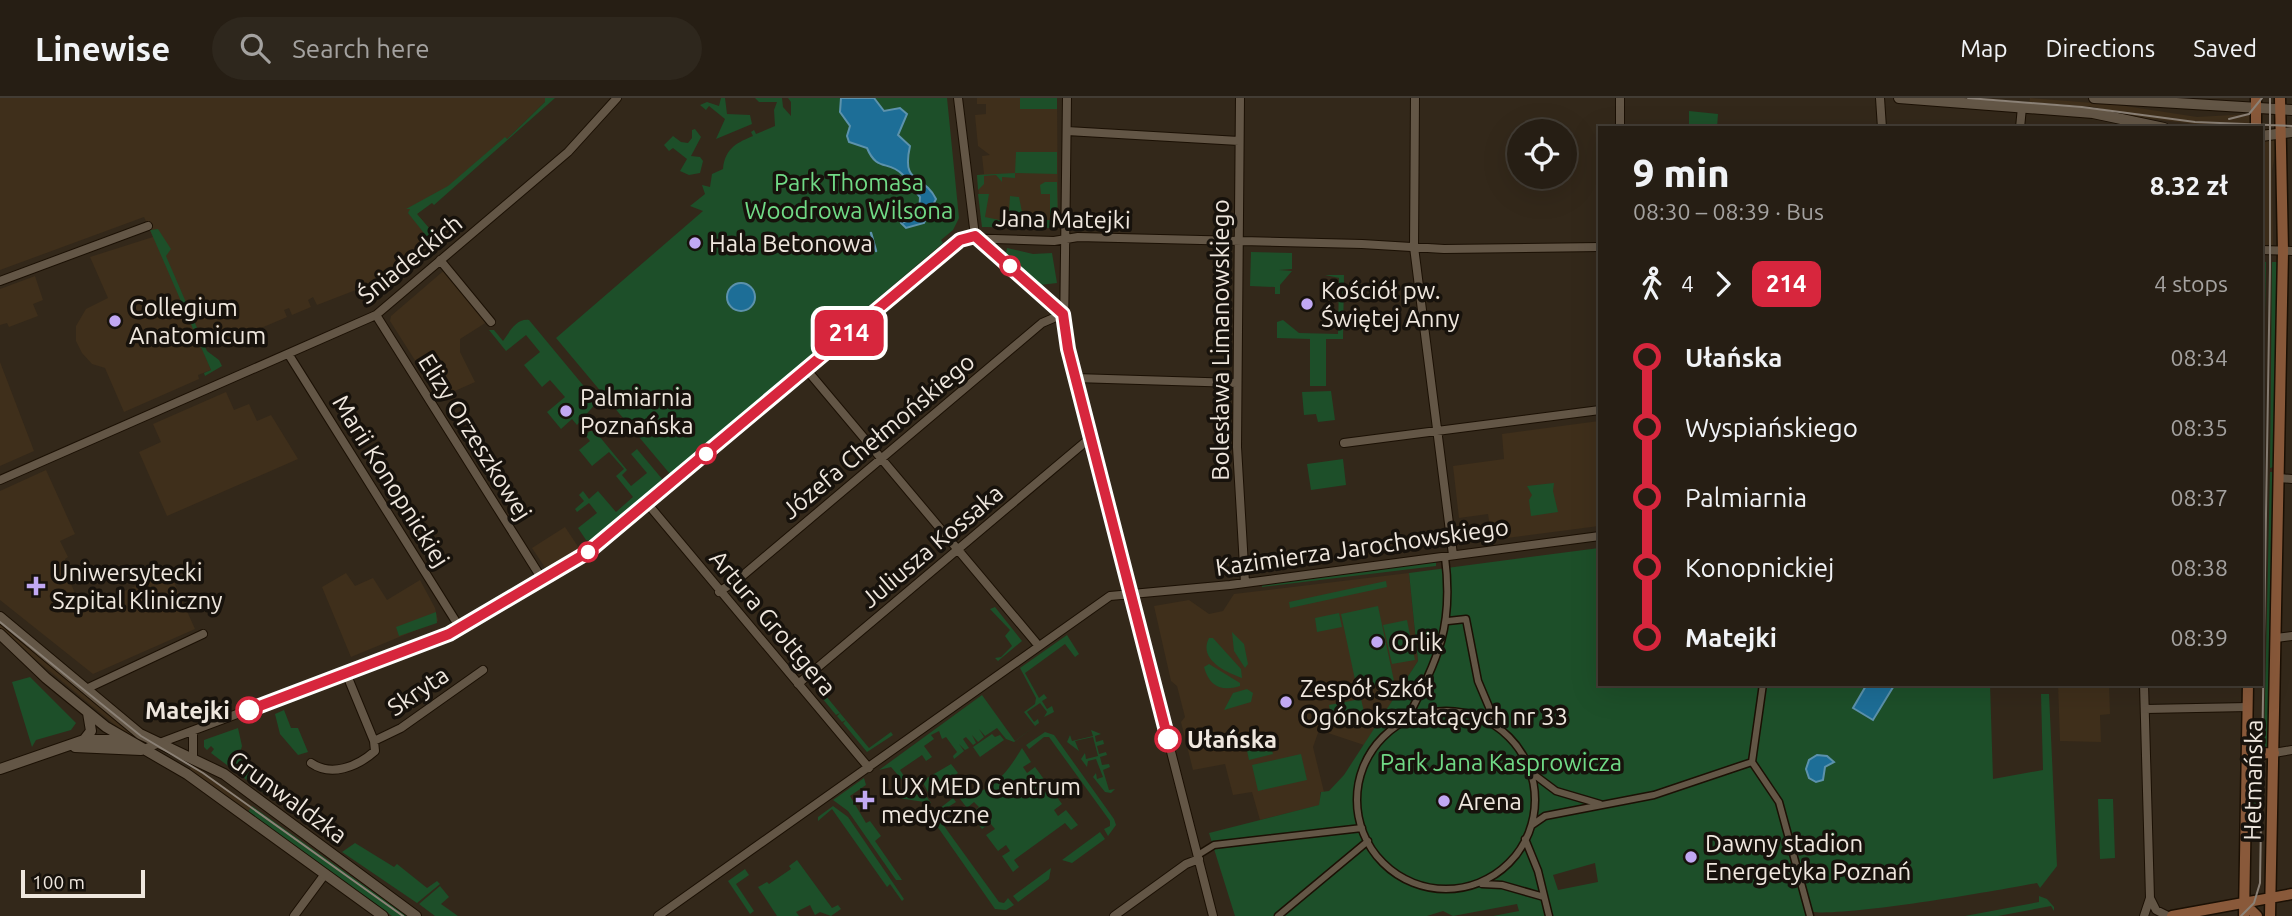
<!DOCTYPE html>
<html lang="en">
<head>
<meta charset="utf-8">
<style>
  :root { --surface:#261e14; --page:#2e271d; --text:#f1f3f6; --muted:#a4a2a0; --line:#423c34 }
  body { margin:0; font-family:Ubuntu,sans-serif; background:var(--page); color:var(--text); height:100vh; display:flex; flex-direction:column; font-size:26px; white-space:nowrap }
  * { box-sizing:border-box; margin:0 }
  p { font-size:23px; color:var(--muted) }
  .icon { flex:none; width:38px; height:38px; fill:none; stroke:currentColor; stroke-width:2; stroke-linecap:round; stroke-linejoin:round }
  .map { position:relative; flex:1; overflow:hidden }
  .panel { position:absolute; left:1598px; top:28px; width:665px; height:560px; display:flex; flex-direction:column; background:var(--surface); border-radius:0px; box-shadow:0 7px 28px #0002,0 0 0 2px var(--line) }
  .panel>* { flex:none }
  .badge { padding:0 14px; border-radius:10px; font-size:24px; line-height:46px }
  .controls { position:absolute; left:1507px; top:21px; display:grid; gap:14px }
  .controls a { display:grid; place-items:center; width:70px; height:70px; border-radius:50%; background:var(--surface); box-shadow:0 7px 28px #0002,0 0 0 2px var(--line); font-size:35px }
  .scale { position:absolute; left:21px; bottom:18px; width:124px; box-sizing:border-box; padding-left:7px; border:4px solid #efe7de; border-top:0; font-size:19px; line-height:24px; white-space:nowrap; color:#efe7de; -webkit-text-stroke:5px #17120c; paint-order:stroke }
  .map>.badge { position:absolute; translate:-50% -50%; box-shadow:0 0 0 4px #fff }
  .legs { display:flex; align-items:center; gap:10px; height:77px; padding:0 35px; font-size:23px }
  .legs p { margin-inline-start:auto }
  .headline { display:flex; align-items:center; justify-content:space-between; height:119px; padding:0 35px }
  h1 { font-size:38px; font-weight:800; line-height:52px }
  ul { padding:0 35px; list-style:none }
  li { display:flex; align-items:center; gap:24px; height:70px; font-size:26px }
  li i { display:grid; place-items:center; width:10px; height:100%; margin:0 9px; background:currentColor }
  li i::after { content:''; width:18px; height:18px; margin:-9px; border:5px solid; border-radius:50%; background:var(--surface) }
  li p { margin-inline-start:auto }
  li:first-child i { background:linear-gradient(#0000 50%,currentColor 0) }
  li:last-child i { background:linear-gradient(currentColor 50%,#0000 0) }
  header { display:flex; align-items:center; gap:42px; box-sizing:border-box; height:98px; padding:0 35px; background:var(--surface); border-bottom:2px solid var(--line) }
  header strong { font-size:33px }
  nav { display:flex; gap:38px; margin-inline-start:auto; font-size:24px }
  .search { width:490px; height:63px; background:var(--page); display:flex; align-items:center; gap:18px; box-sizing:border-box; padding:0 24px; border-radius:38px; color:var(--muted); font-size:26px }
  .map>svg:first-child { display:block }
</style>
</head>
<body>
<header>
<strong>Linewise</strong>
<div class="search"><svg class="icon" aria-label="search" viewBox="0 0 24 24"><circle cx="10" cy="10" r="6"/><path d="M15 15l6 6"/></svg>Search here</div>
<nav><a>Map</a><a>Directions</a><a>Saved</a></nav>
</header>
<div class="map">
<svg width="2292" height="818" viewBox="0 0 2292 818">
  <rect width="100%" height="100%" fill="#33281a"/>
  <!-- built -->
  <path fill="#3f2f1b" d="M0,0H549L507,41L417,116L441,144L431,153L426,147L387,180L317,207L313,199L308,202L311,209L292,217L289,210L284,212L287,219L228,244L226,240L202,250L211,272L198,277L199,281L124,314L105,270L92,266L82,255L76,243V228L86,211L108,200L90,159L153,139L144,119L0,172Z
    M977,0H1057L1058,130L982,129L977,77L984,76L982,58L990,57L978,48L975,17L986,16V6H977Z
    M2030,0L2119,7L2197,19L2251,16V30L2194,26L2029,6Z
    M2278,40L2272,73L2273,147H2265L2261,42Z
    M448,169L490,222L460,241V254L475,284L439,300L390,223L391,218Z
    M35,178L43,202L33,206L38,218L9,229L7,225L0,227V191Z
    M0,264L34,353L0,368Z
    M226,294L234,312L249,306L257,323L271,317L298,361L167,418L139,354L161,344L153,326Z
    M1599,323V428L1492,442L1488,416L1459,420L1453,368L1504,361L1502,336Z
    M46,372L75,436L60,443L68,459L65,461L69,472L66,474L82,512L169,473L195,531L93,576L0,502V393Z
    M565,429L579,450L546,471L532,450Z
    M346,475L355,488L373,480L387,502L420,482L435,510L438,523L351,559L322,489Z
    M1409,475L1418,563L1364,647L1319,632L1313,649L1324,694H1320V707L1260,722L1252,694L1233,697L1225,666L1193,672L1181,624L1185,619L1177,588L1171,583L1154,508L1189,502L1209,516L1223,513L1234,496Z
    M0,521L139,637L133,639L121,632L0,532Z
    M2058,586H2109L2110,616L2100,617L2101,644L2060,643Z
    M193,667L252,708L248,715L189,672Z"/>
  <!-- green -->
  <path fill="#1d4f29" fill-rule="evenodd" d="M545,0H555L434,107L432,105L417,116L441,144L435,149L408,115L410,111H406L448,88L505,39L507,41L545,4Z
    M721,0H725L727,16L750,17L752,26L716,41L725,21L709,8L706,12L700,7L707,4L719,8Z
    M755,0H782L783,9L791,18V4L788,0H947L959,120L953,132L941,142L943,145L670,376L556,240L703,113L690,108L705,96L702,87L710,89L712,76L723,71C725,49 739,44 753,38L751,34L754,32L756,36L775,28L774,12L777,4H759Z
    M1020,0H1057V11H1020Z
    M1689,13L1718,16L1717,30H1689Z
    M692,32L695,31L701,39L691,58L700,59L703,63L700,75L689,77L680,73L687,61L673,50L669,53L664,47L673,38L681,44L688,45L692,40Z
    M1016,54H1057V76L1015,75V80L1002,79V84L996,77L984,78V86L978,92L977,77L1015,75Z
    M1045,84H1057L1058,130L982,129L978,96H989L985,119L1014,125V113H1009L1010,98L1019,99L1023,119L1030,122L1038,117L1041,122H1050V96H1041L1040,87Z
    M158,131L171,151L166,158L207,253L219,262L222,268L205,278L204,275L211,272L150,132Z
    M1007,150L1033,156L1052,155L1057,185L1040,187L1006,155Z
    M1251,154L1292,155V171L1279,172L1292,173L1280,187V196H1275V189L1250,188Z
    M2261,163L2266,164L2262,369H2261Z
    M2272,164H2278L2274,369L2270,370Z
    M1325,177H1344L1343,241H1326V288H1310V241L1277,240V224L1283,222L1299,235L1338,236L1339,180Z
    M529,222L597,304L577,327L572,321L561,331L547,314L565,299L550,282L542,289L524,267L540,254L526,237L506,253L489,232H494L503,243C509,235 516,220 529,222Z
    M1331,293L1335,322L1318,324L1316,316L1304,317L1302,294Z
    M590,333H595L627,372L622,377L631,388L647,375L631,356L637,351L663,382L591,443L586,442L578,430L597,415L589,405L577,414L575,411L584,403L579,397L583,393L589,401L598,393L616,414L633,399L616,378L624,371L609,354L592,368L579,352L590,343L585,337Z
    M1343,361L1346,387L1311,392L1307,366Z
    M2270,374H2274L2270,649H2264Z
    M1554,385L1553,393L1558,414L1531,418L1529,402L1532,397L1527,388Z
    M1599,450L1600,586H1990L1993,681L2043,672L2041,596H2049L2057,768L2040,790L2037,785C1990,794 1850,818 1812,814L1782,704H1776L1808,818H1493L1519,813L1517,806L1453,818L1443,813L1427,818H1235L1209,735L1319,707L1321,694L1329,693L1344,677L1418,563L1409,475ZM1595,765L1598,784L1558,792L1553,777Z
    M1436,463V468L1262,489V486Z
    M1386,483L1387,489L1290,510L1289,504Z
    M1378,508L1394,583L1357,591L1341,516Z
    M995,509L1022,543L998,563L995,560L1001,559L1012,548L1005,538L1010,532L990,511Z
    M436,514L437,525L399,538L396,529Z
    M1339,515L1342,529L1317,534L1315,520Z
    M1407,522L1415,562L1392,566L1383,527Z
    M1232,534L1244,546L1248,566L1245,570L1234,553Z
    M1067,537L1079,556L1075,559L1065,546L1025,575L1039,600L1044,596L1047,600L1042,603L1047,611L1052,608L1054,614L1044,619L1047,614L1040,605L1027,614L1034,624L1038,621L1039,625L1014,644L1006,641L997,630L985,638L979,631L984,639L978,644L972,637L976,645L973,647L966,639L963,641L969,650L965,652L959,646L964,653L954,661L953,658L957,654L946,639L942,641L939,633L931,637L934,641L924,648L932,659L926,663L922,657L900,672L910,687L917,685L909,690L891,669L879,672L982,597L1015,643L1035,628L1024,614L1035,606L1036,600L1020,570Z
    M1209,540H1213L1241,571L1242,580C1225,574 1198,561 1209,540Z
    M1209,566L1240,585V588C1221,594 1209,588 1204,569Z
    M30,579L76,625L71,632L36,642L32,649L12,584Z
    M1247,591L1253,595L1251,604L1224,612L1233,595Z
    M826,598L869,650L891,634L893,637L867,654L843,625L846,622L842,624L837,618L840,615L836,617L822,600Z
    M1361,601L1365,618L1332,625L1329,607Z
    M284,612L291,630H298L308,654L298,657L280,636L275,616Z
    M238,630L242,648L239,658L264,695L211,655L214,651L211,648L207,652L204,649V642Z
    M1091,632L1101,636L1095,638L1096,644L1103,642L1104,646L1097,648L1099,656L1106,654L1107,657L1100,659L1102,667L1109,666L1110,669L1103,672L1109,692L1115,691L1111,695L1105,694L1093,679L1096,675L1097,681L1103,679L1096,661L1088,663L1087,669L1081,661L1085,655L1086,661L1098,658L1093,639L1075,643L1079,653L1067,644L1070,637L1072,643L1093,638Z
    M1045,634L1054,637L1114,721L1116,727L1108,738L1104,731L1110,728V723L1049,639H1044L1029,651L1026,647Z
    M992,636L995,639L1000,637L1004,642L980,659L973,649Z
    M1269,642L1273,656L1249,662L1246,648Z
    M1022,650L1031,664L1023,669L1027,675L1035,669L1046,684L1038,690L1042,696L1051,691L1062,706L1054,712L1058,718L1066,712L1078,727L1071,732L1065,725L1014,762L1019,769L1013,774L1002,758L1010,753L1006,747L998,753L986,737L995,731L990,725L982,731L971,716L979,709L974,704L967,710L957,697C962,696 968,696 974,695C997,690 1011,668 1022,650Z
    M1301,656L1307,682L1258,693L1252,667Z
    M2251,663L2257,664L2255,733H2250Z
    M951,666L958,675L929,696L922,683Z
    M864,680L866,687L850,698L866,725L870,723L881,738L875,743L902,782H896L848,713L833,702Z
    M918,686L931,705L898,700Z
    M953,700L956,704L939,715V721L999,804L1004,805L1008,800L1014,807L1006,812L995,811L930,718Z
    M2098,701H2113L2115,760L2100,761Z
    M252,708L407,818H392L248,714Z
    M833,708L848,719L904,801L902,803L890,786L887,789L832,711L818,723V719Z
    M1100,734L1105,741L1072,765L1062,762Z
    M355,745L394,769L397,766L427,790L437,783L440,786L417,805L342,754Z
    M797,762L832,810L838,807L841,811L831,818L820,814L815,817L810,807L796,814L799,818H777L758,789L767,784L769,786L791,771L789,768Z
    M1051,770L1049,781L1018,804L1013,798Z
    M745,771L749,777L736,786L754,813L750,816L728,783Z
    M440,788L449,799L441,806L458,818H435L419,806Z
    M2039,798L2047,801L2054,809V813L2051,808L1998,818H1965L2039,804Z"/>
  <!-- water -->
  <path fill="#1d6e97" stroke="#5c92ac" stroke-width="2" d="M841,0H874L884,13L900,10L907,16L898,37L910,48C901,88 923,75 936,101L924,125L906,130L901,125L896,108L902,109L904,124L919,118L920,99C914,92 909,83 902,76C888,62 877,74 867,50L849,44L847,38L850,28L840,14Z
    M727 199a14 14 0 1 1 28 0a14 14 0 1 1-28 0Z
    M1867,586H1895L1873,622L1853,610Z
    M1817,657L1827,658L1834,664L1825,669L1823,682L1816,684L1809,680L1806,671L1809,662Z"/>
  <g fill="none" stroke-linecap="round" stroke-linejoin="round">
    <!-- stream -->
    <path stroke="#5c92ac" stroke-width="2.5" d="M871,135L876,153"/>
    <defs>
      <path id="pedestrian" d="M1448,523L1466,521L1478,583L1497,628
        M1763,586L1752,664L1779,704L1810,818
        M1357 702a89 89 0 1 1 178 0a89 89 0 1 1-178 0Z
        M1407,621C1438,560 1454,529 1445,459
        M1532,675L1556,693L1600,706
        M1532,727L1545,718L1654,697L1752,664
        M1525,741L1538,773L1549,818
        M1198,757L1214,747L1362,730
        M1482,786L1502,787L1544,799
        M1278,818L1368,743"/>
      <path id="minor" d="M958,0L975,138
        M1067,0L1064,235L1213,818
        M1240,0L1237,349L1245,485
        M1415,0L1414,149L1453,457
        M1880,0L1882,30
        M1620,30V0
        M2020,30L2022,9
        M1067,33L1239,43
        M976,139L1063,216
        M2261,152L2292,153
        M440,162L491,224
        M0,183L148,128
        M376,217L542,481
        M289,257L460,530
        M806,271L1038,547
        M1075,280L1237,285
        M1344,345L1600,312
        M2279,380L2292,381
        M0,382L376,217L568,54L617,0
        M647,405L869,670
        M719,494L741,479L1042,225L1063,216
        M2276,540L2292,538
        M798,586L1090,340
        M86,591L203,536
        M2145,611L2248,609
        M374,643L401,630L483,572
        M141,652L445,538L581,459L963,140L1054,143L1078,139L1362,146L1444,151L1600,149
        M2274,655L2292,652
        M193,660V633
        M311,665C331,679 357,669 375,653L374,643L346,575
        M2150,800L2156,812L2168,818
        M294,818L325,776
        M658,818L1110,498L1230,487L1600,438
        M1114,818L1186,766L1199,761
        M2144,818L2150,800L2144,586"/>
      <path id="tertiary" d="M1899,0L2093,15L2164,30
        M2094,0L2292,12
        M2261,38L2292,34
        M0,519L140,636L224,676L416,818
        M0,536L46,580L106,629L187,676L383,818
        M84,642L91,633L88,615
        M75,649L141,652
        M0,671L84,642H124"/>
      <path id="secondary" d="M2256,0V30
        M2247,656L2274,655
        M2244,805L2257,818
        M2172,818L2292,796
        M2244,818L2248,586
        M2270,818L2283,153L2280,0"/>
    </defs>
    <!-- pedestrian casing -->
    <use href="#pedestrian" stroke="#1b1004" stroke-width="9"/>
    <!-- minor casing -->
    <use href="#minor" stroke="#1b1004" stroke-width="10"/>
    <!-- tertiary casing -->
    <use href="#tertiary" stroke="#1b1004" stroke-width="12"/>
    <!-- secondary casing -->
    <use href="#secondary" stroke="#1b1004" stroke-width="13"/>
    <!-- pedestrian -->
    <use href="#pedestrian" stroke="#635646" stroke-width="6"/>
    <!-- minor -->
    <use href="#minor" stroke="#635646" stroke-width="8"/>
    <!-- tertiary -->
    <use href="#tertiary" stroke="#635646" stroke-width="10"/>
    <!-- secondary -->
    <use href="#secondary" stroke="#89593a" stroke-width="10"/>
    <!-- tram -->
    <path stroke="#8b8176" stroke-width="2" d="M1968,0L2082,9L2195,24L2292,28
      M2229,21L2249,16L2262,0
      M0,524L141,638L203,675L403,818
      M2241,818L2254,805L2260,785L2270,170V0"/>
  </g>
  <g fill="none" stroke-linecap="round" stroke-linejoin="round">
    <defs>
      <path id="line-1" d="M249,612L449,536L588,454L960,142L975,138L1063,216L1068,251L1168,641"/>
    </defs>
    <!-- line-1 casing -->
    <use href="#line-1" stroke="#fff" stroke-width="16"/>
    <!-- line-1 -->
    <use href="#line-1" stroke="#d7263d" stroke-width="10"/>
  </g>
  <!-- markers -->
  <g fill="#c1a8f3" stroke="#17120c" stroke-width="2.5">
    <circle cx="695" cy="145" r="7"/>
    <circle cx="1307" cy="206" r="7"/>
    <circle cx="115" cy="223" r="7"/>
    <circle cx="566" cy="313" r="7"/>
    <path d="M32.5 477.5h7v7h7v7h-7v7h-7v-7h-7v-7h7z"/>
    <circle cx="1377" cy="544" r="7"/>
    <circle cx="1286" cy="604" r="7"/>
    <path d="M861.5 691.5h7v7h7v7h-7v7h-7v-7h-7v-7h7z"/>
    <circle cx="1444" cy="703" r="7"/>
    <circle cx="1691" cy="759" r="7"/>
  </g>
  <g fill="#fff" stroke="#d7263d" stroke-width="3.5">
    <circle cx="1010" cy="168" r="9"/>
    <circle cx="706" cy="356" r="9"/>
    <circle cx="588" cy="454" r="9"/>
    <circle cx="249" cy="612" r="12"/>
    <circle cx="1168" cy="641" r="12"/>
  </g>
  <g text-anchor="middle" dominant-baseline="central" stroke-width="7" stroke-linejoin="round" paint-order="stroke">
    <!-- park labels -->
    <g font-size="24" fill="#70da86" stroke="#17120c">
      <text x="849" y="84">Park Thomasa<tspan x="849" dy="28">Woodrowa Wilsona</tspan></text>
      <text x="1501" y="664">Park Jana Kasprowicza</text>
    </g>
    <!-- street labels -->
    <g font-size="24" fill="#efe7de" stroke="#17120c">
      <text transform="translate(1063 121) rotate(1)">Jana Matejki</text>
      <text transform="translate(410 161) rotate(-39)">Śniadeckich</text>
      <text transform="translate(1220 242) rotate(-90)">Bolesława Limanowskiego</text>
      <text transform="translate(878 338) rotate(-40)">Józefa Chełmońskiego</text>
      <text transform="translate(475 339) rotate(58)">Elizy Orzeszkowej</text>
      <text transform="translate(391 383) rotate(58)">Marii Konopnickiej</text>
      <text transform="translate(932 448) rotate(-40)">Juliusza Kossaka</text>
      <text transform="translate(1362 449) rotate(-8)">Kazimierza Jarochowskiego</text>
      <text transform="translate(773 525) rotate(50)">Artura Grottgera</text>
      <text transform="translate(418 593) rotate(-34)">Skryta</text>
      <text transform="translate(2253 682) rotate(-89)">Hetmańska</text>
      <text transform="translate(288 699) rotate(36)">Grunwaldzka</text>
    </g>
    <!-- poi labels -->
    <g font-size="24" fill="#efe7de" stroke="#17120c" text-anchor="start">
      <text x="709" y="145">Hala Betonowa</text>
      <text x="1321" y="192">Kościół pw.<tspan x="1321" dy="28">Świętej Anny</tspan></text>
      <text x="129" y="209">Collegium<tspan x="129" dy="28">Anatomicum</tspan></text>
      <text x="580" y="299">Palmiarnia<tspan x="580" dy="28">Poznańska</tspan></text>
      <text x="52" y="474">Uniwersytecki<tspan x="52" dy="28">Szpital Kliniczny</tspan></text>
      <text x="1391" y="544">Orlik</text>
      <text x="1300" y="590">Zespół Szkół<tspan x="1300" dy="28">Ogónokształcących nr 33</tspan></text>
      <text x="881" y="688">LUX MED Centrum<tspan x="881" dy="28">medyczne</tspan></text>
      <text x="1458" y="703">Arena</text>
      <text x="1705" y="745">Dawny stadion<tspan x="1705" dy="28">Energetyka Poznań</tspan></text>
    </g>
    <!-- stop labels -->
    <g font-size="24" font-weight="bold" fill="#efe7de" stroke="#17120c" text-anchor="end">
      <text x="230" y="612">Matejki</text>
      <text x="1187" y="641" text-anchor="start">Ułańska</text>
    </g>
  </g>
</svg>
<div class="controls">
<a><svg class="icon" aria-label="locate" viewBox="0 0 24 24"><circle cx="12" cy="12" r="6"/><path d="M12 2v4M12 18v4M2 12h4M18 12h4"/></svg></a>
</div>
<div class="scale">100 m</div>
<b class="badge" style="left:849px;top:235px;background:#d7263d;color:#fff">214</b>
<section class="panel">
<div class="headline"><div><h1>9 min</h1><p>08:30 – 08:39 · Bus</p></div><b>8.32 zł</b></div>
<div class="legs"><svg class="icon" aria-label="walk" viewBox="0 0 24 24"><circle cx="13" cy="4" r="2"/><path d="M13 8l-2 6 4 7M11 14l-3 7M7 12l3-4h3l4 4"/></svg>4<svg class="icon" aria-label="forward" viewBox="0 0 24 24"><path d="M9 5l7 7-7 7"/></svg><b class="badge" style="background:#d7263d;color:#fff">214</b><p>4 stops</p></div>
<ul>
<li><i style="color:#d7263d"></i><b>Ułańska</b><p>08:34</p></li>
<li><i style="color:#d7263d"></i><span>Wyspiańskiego</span><p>08:35</p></li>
<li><i style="color:#d7263d"></i><span>Palmiarnia</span><p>08:37</p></li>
<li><i style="color:#d7263d"></i><span>Konopnickiej</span><p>08:38</p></li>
<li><i style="color:#d7263d"></i><b>Matejki</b><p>08:39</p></li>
</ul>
</section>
</div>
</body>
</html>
